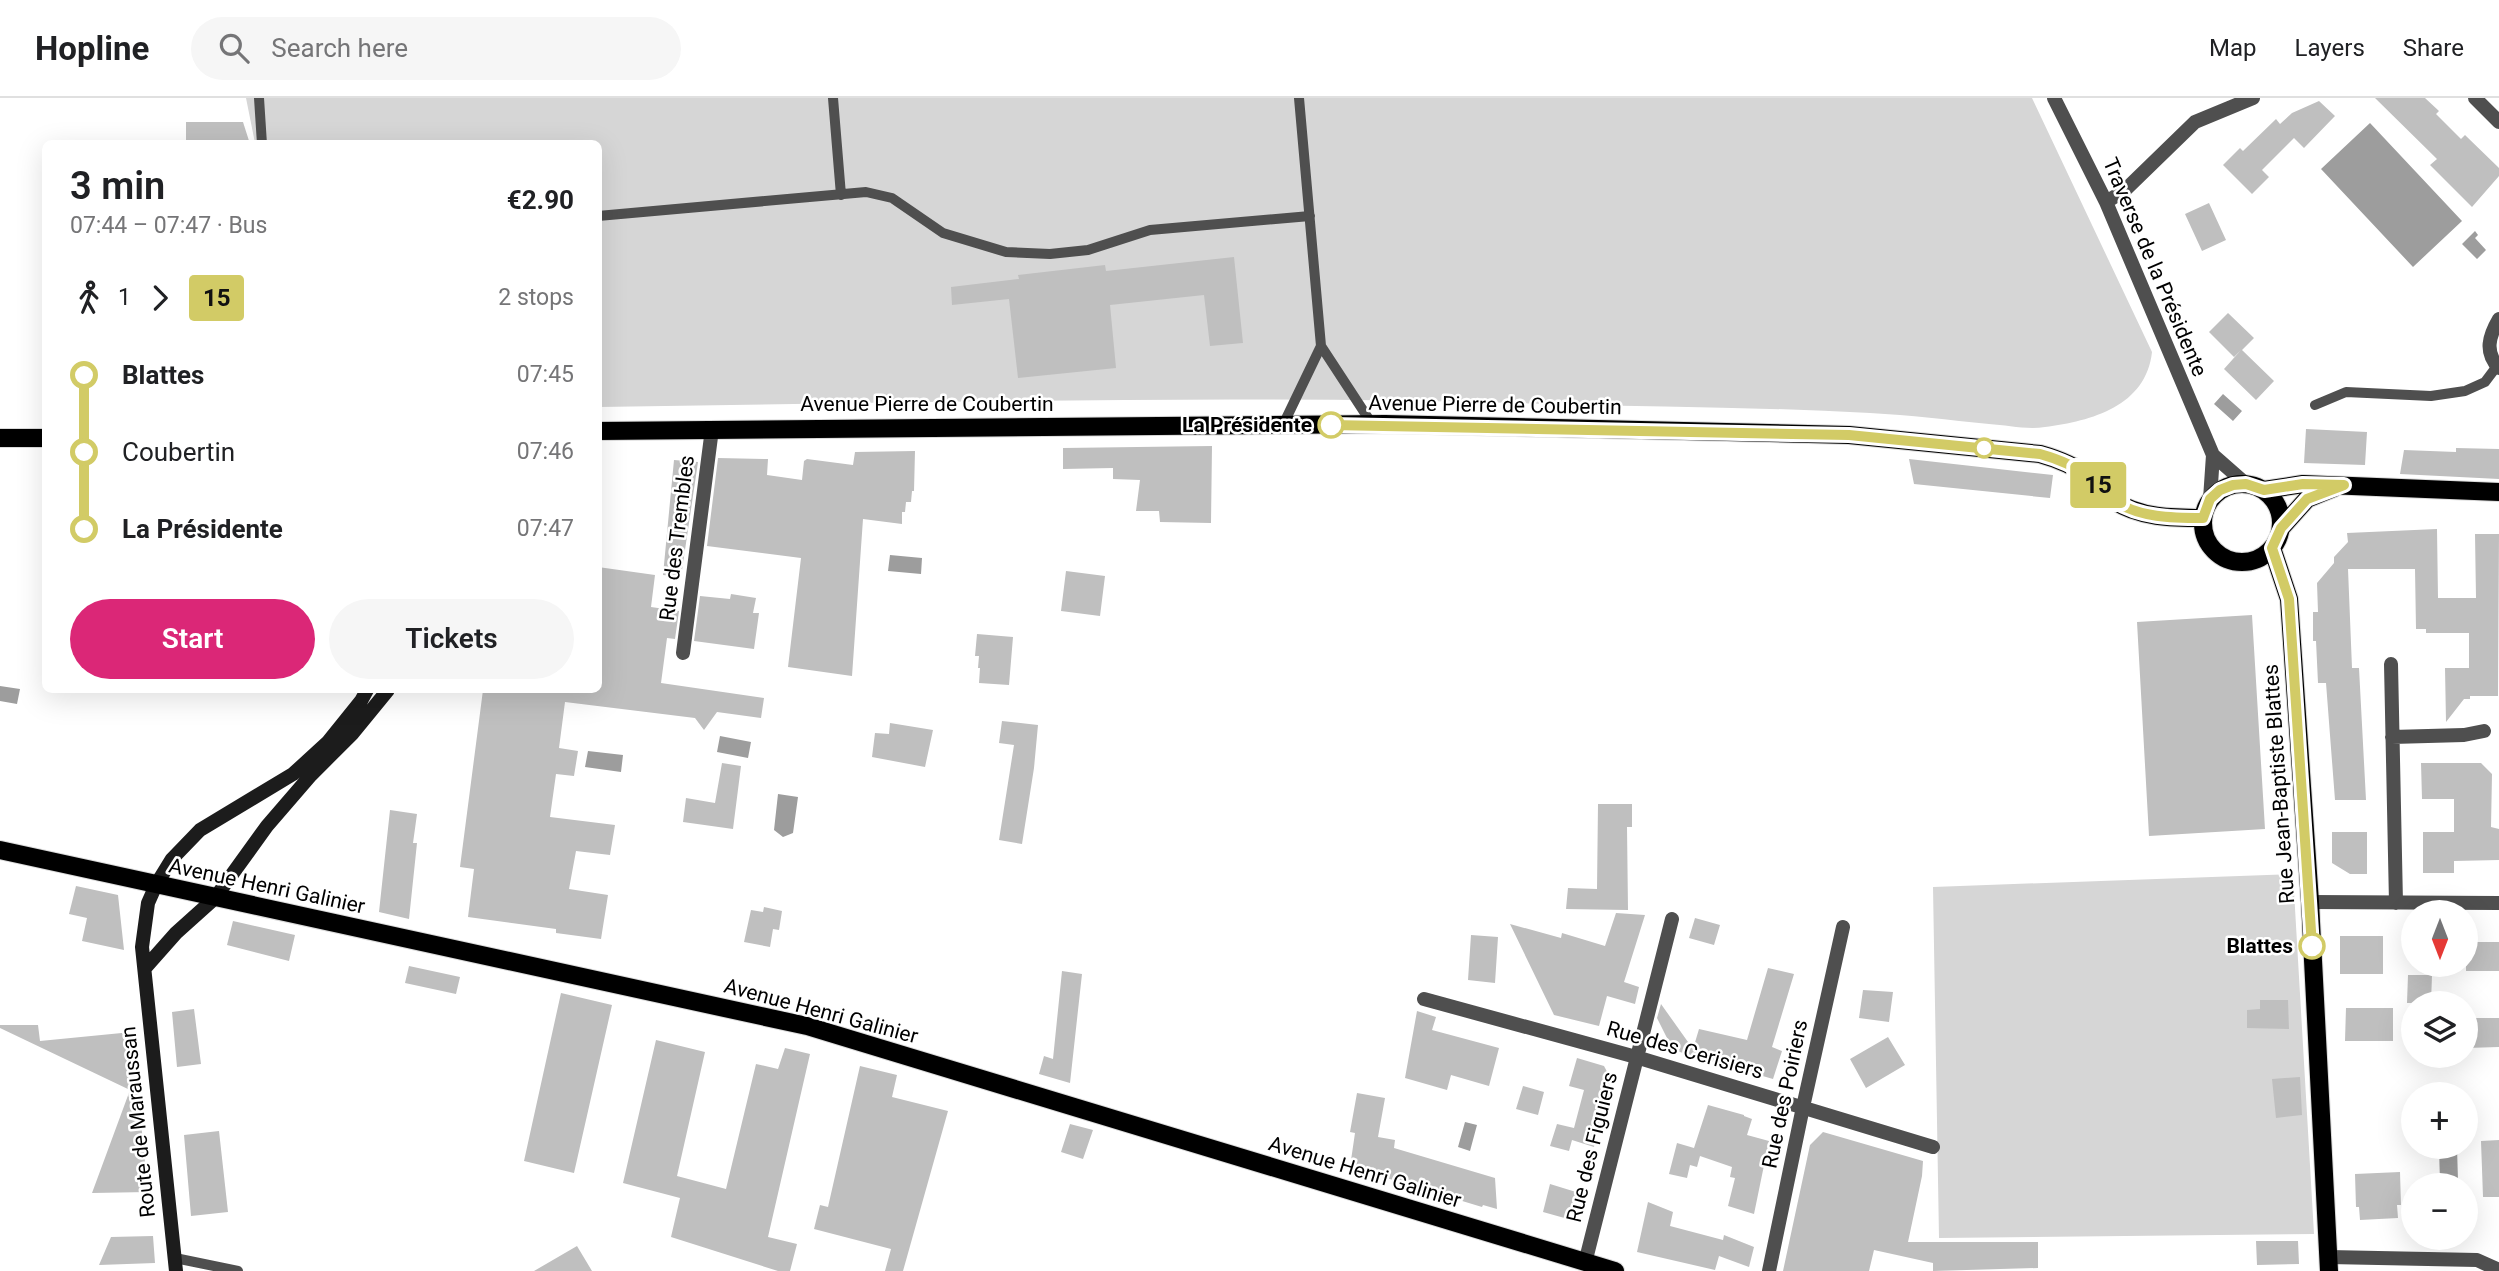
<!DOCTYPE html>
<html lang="en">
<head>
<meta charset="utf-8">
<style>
  :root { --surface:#fff; --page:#f6f6f6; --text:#202124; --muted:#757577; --line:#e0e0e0; --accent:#db2777 }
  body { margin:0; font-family:Roboto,sans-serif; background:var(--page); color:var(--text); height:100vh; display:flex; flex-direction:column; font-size:26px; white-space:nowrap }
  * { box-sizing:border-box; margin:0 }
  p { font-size:23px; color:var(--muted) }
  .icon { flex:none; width:38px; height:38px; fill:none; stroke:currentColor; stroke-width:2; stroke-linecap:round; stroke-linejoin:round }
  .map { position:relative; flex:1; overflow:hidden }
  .side { position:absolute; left:42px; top:42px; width:560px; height:553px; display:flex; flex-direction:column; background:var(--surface); border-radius:10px; box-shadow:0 7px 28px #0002 }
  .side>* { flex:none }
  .badge { padding:0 14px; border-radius:5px; font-size:24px; line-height:46px }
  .needle { width:46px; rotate:180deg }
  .controls { position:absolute; left:2401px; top:802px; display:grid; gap:14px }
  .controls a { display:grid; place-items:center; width:77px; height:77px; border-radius:50%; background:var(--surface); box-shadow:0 7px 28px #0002; font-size:35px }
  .map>.badge { position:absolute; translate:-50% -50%; box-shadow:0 0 0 4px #fff }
  .legs { display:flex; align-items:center; gap:10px; height:77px; padding:0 28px; font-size:23px }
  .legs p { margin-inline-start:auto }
  .summary { display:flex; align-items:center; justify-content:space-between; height:119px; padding:0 28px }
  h1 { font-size:38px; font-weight:600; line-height:52px }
  .primary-button { display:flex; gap:14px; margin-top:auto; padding:14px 28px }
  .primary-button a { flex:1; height:80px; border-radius:42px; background:var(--accent); color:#fff; font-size:28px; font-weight:600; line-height:80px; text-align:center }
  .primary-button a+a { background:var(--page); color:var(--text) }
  ul { padding:0 28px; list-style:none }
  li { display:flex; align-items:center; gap:24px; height:77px; font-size:26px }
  li i { display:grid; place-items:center; width:10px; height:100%; margin:0 9px; background:currentColor }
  li i::after { content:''; width:18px; height:18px; margin:-9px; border:5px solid; border-radius:50%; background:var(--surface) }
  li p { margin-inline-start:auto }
  li:first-child i { background:linear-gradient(#0000 50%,currentColor 0) }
  li:last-child i { background:linear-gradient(currentColor 50%,#0000 0) }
  header { display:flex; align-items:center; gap:42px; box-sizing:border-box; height:98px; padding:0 35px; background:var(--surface); border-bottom:2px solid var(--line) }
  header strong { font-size:33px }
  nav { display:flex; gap:38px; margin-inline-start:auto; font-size:24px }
  .search { width:490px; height:63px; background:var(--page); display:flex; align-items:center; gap:18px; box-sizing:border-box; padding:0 24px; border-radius:38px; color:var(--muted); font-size:26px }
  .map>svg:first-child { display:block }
</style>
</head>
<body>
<header>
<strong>Hopline</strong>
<div class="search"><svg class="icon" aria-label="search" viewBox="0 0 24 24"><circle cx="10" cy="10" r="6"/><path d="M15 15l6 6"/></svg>Search here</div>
<nav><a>Map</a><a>Layers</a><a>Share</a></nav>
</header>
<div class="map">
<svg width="2499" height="1173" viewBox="0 0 2499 1173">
  <rect width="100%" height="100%" fill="#fff"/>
  <!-- green -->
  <path fill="#d6d6d6" d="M246,0H2032L2152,254C2146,308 2092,323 2045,329C2027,332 2007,327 1989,326C1949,322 1910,317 1870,315C1763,309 1656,309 1550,306C1233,296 916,305 599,309L598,46L255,45Z
    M2293,776L2314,1136L1939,1140L1933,789Z"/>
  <!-- water -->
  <path fill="#9d9d9d" d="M2370,25L2462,123L2413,169L2321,71Z
    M2475,133L2478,137L2475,140L2486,152L2477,161L2462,146Z
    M2223,296L2242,313L2233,323L2214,306Z
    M890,457L922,460L921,476L888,473Z
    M0,588L20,591L17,606L0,603Z
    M720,638L751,644L748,660L717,654Z
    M588,653L623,657L621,674L585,669Z
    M778,696L798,699L793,735L783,739L774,732Z
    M1465,1024L1477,1027L1470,1053L1458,1049Z
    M2457,1049L2458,1083L2447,1087V1084H2440L2439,1050Z"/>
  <!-- building -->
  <path fill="#bfbfbf" d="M2375,0H2425L2439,13L2436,16L2461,41L2465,37L2499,70V78L2472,109L2430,67L2437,61Z
    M2319,3L2335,18L2304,50L2294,40L2262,72L2269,79L2252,96L2223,67L2240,50L2243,53L2276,21L2280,26L2292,15Z
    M186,24H243L250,46H186Z
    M2209,105L2226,142L2202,153L2185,116Z
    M1234,159L1243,245L1210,248L1204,197L1110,207L1116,270L1018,280L1009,201L952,207L951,189L1019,181L1018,177L1105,167L1106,173Z
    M2228,215L2254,240L2242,252L2274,283L2256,302L2224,271L2241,252L2234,259L2209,234Z
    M2306,331L2367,334L2365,367L2304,365Z
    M1212,348L1211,425L1160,424L1159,413H1136L1140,382L1113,381V370L1063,371V350Z
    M2456,350L2499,351V381L2400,376L2404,352L2456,354Z
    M915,353L914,393H912L911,404H906L905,414H902V426L863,421L852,578L788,569L801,460L707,448L718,360L768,361L767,377L802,382L804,363L807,361L853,367L855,354Z
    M1909,361L2053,377L2050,400L1914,386Z
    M674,362L698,364L681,479L663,477Z
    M2437,431L2438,500H2476L2475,436H2499L2498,598H2470V601H2464L2446,624L2445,570H2469V535H2426V531H2416L2415,471H2348L2352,570H2359L2366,702H2335L2326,585H2318L2316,543H2313V514H2318L2317,485L2334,465V459L2348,444L2347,435Z
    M598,469L655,477L651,509L679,513L675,541L667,540L661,585L764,600L761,620L717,614L704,632L695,620L565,604L559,650L578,653L574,678L556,676L550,719L615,727L610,757L576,753L569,791L608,797L601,841L556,835V831L468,819L474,771L460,769L483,592H598Z
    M1066,473L1105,478L1100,518L1061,513Z
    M731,496L756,500L753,515H759L754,551L694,543L700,498L730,501Z
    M2252,517L2265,731L2149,738L2137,524Z
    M977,536L1013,539L1009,587L979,585L980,570H978L979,558H975Z
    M1002,623L1038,627L1034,670L1022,746L999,742L1014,647L999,645Z
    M890,625L933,632L925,669L872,659L875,635L889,636Z
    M722,665L741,668L733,731L683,724L686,700L715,705Z
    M2421,665H2481L2492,676L2491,729L2499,731V762L2454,763V775H2423V734H2454V701H2422Z
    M1598,706H1632V729H1627L1628,812L1566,811L1568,790L1597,791Z
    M390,712L417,716L413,745H417L409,821L379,814Z
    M2332,734H2367V776H2350L2332,765Z
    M76,788L118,797L124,852L82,843L87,820L69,816Z
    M764,809L782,813L779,832L773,831L770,849L744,844L751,812L763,814Z
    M1616,815L1645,817L1624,884L1639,889L1635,906L1607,898L1599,928L1554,917L1510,826L1561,840L1562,835L1605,848Z
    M1695,820L1720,827L1714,847L1689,840Z
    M233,823L295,837L289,863L227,847Z
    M1471,837L1498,839L1495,885L1468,882Z
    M2340,838H2383V876H2340Z
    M2466,844H2499V873H2466Z
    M409,868L460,879L456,896L405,885Z
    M1768,870L1794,876L1772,949L1782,953L1773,981L1673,952L1657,920L1661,906L1693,951L1699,931L1747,942Z
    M1062,873L1082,876L1070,985L1039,976L1044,958L1053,961Z
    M2408,877H2432L2431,905H2407Z
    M1863,892L1893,894L1889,924L1859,920Z
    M561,895L612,907L574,1075L524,1063Z
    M2260,902H2288L2289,931L2247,930V912L2260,911Z
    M2346,910H2393V943H2345Z
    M194,911L201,966L177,969L172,914Z
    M1417,913L1436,919L1432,932L1499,950L1489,988L1451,977L1447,992L1405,980Z
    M2466,920H2499V949L2466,950Z
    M0,927H38L40,943L132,934L148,1094L92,1095L130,992L0,930Z
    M1888,939L1905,967L1866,990L1850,961Z
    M656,942L705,954L677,1078L726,1091L756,966L778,971L785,950L810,956L768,1139L797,1146L790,1173H778L671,1139L680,1100L623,1085Z
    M1577,960L1604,968L1613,985L1609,999H1605L1594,1049L1572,1042L1569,1053L1550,1048L1557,1026L1574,1030L1584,992L1569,988Z
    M860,968L897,977L892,999L948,1013L903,1173H885L891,1151L814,1131L820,1107L828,1109Z
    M2300,979L2302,1017L2276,1020L2272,981Z
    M1523,988L1544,994L1538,1017L1516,1011Z
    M1357,995L1385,1000L1378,1039L1395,1042L1394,1050L1495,1080L1497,1111L1483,1107L1482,1109L1350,1069L1355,1035L1350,1034Z
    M1708,1007L1744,1017V1018L1752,1021L1747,1037L1769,1043L1754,1116L1728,1108L1735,1080L1730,1079L1732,1069L1700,1058L1697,1069L1690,1067L1687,1080L1669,1076L1677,1045L1694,1050Z
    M1070,1026L1093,1032L1083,1061L1061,1054Z
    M219,1033L228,1114L191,1118L184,1037Z
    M1823,1034L1923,1063L1922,1078L1908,1144H2038V1170L1933,1173V1165L1874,1152L1869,1173H1783L1810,1047Z
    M2499,1042V1099H2483L2481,1043Z
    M2400,1074L2401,1107H2397L2398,1120L2360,1122L2359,1109H2356L2355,1076Z
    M1550,1086L1576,1094L1568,1121L1543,1114Z
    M1648,1104L1673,1114L1670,1128L1723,1142L1724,1137L1754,1149L1749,1169L1719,1158L1715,1172L1637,1154Z
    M153,1138L155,1165L99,1167L111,1139Z
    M2256,1143H2298L2299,1166L2257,1167Z
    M577,1148L592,1173H534Z"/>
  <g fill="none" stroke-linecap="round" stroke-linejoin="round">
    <defs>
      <path id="primary" d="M598,333L1385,326L1849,337L2040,356C2058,361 2074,367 2089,379C2098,385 2104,395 2113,402C2139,420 2173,420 2203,420
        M0,340H46
        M2203 425a39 39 0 1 1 78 0a39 39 0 1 1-78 0Z
        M2264,392L2303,386L2499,394
        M2281,430L2307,401L2334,390
        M2272,450L2289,501L2310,804L2329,1173
        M0,752L807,928L1615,1173"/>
    </defs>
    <!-- primary casing -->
    <use href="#primary" stroke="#dbdbdb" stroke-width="20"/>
    <!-- service -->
    <path stroke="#4f4f4f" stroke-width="10" d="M259,0L262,46
      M833,0L841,97
      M1299,0L1321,248
      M598,118L866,94L892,100L943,135L1006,154L1050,156L1088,152L1150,132L1310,118
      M2315,307L2346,294L2431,298L2465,293L2485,284L2497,268
      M1283,327L1321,248L1372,326
      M175,1160L238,1173"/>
    <!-- minor -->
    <path stroke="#4f4f4f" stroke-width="14" d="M2054,0L2106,104L2213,357L2246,386
      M2475,0L2499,24
      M2106,104L2124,93L2195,24L2253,0
      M2499,221C2489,238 2484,254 2499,270
      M2210,401L2213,357
      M683,555L712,331
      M2391,566L2396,805
      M2392,639L2464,637L2484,633
      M2310,804L2499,805
      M1424,901L1636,959L1933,1049
      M2329,1159L2477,1162L2499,1172
      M1585,1165L1672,821
      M1769,1173L1803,1009L1843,829"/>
    <!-- secondary -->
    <path stroke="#1c1c1c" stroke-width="14" d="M145,870L176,835L215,800L267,728L311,677L352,636L388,592
      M176,1173L142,849L148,805L156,787L172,761L200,732L293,676L328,644L361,603L367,592"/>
    <!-- primary -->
    <use href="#primary" stroke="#000" stroke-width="18"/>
  </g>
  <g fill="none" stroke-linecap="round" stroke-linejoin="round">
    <defs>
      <path id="line-1" d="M1331,327L1849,337L2040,356C2058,361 2074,367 2089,379C2098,385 2104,395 2113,402C2139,420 2173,420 2203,420L2210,401L2220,392L2233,387L2246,386L2264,392L2303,386L2344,387L2307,401L2281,430L2272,450L2289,501L2312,848"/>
    </defs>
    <!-- line-1 casing -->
    <use href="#line-1" stroke="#fff" stroke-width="16"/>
    <!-- line-1 -->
    <use href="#line-1" stroke="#d2cb66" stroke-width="10"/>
  </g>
  <!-- markers -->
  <g fill="#fff" stroke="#d2cb66" stroke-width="3.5">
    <circle cx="1331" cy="327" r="12"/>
    <circle cx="1984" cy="350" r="9"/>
    <circle cx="2312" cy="848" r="12"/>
  </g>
  <g text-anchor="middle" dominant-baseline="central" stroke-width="5" stroke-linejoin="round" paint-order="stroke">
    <!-- street labels -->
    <g font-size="21" fill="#000" stroke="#fff">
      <text transform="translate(2155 169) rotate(67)">Traverse de la Présidente</text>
      <text x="927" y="306">Avenue Pierre de Coubertin</text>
      <text transform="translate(1495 307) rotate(1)">Avenue Pierre de Coubertin</text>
      <text transform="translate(677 440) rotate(-83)">Rue des Trembles</text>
      <text transform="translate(2279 686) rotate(-94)">Rue Jean-Baptiste Blattes</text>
      <text transform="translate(267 788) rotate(12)">Avenue Henri Galinier</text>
      <text transform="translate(821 913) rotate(15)">Avenue Henri Galinier</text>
      <text transform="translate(1685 952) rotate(16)">Rue des Cerisiers</text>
      <text transform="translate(1785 996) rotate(-78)">Rue des Poiriers</text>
      <text transform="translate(138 1024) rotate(-96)">Route de Maraussan</text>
      <text transform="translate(1592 1049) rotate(-76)">Rue des Figuiers</text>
      <text transform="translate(1365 1074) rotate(17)">Avenue Henri Galinier</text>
    </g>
    <!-- stop labels -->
    <g font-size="21" font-weight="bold" fill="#000" stroke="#fff" text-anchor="end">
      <text x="1312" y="327">La Présidente</text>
      <text x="2293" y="848">Blattes</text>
    </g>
  </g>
</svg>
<div class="controls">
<a><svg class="needle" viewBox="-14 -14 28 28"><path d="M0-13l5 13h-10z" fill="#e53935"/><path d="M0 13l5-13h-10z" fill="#757577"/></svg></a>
<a><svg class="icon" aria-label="layers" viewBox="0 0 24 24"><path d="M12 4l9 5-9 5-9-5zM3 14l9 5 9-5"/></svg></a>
<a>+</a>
<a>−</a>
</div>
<b class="badge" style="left:2098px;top:387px;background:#d2cb66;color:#111">15</b>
<section class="side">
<div class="summary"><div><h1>3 min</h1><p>07:44 – 07:47 · Bus</p></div><b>€2.90</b></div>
<div class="legs"><svg class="icon" aria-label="walk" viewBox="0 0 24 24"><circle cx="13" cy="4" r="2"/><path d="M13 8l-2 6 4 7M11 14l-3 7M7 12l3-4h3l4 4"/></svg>1<svg class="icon" aria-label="forward" viewBox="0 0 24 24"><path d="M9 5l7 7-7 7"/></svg><b class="badge" style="background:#d2cb66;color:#111">15</b><p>2 stops</p></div>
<ul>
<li><i style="color:#d2cb66"></i><b>Blattes</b><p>07:45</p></li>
<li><i style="color:#d2cb66"></i><span>Coubertin</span><p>07:46</p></li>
<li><i style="color:#d2cb66"></i><b>La Présidente</b><p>07:47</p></li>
</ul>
<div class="primary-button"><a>Start</a><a>Tickets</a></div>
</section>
</div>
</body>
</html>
